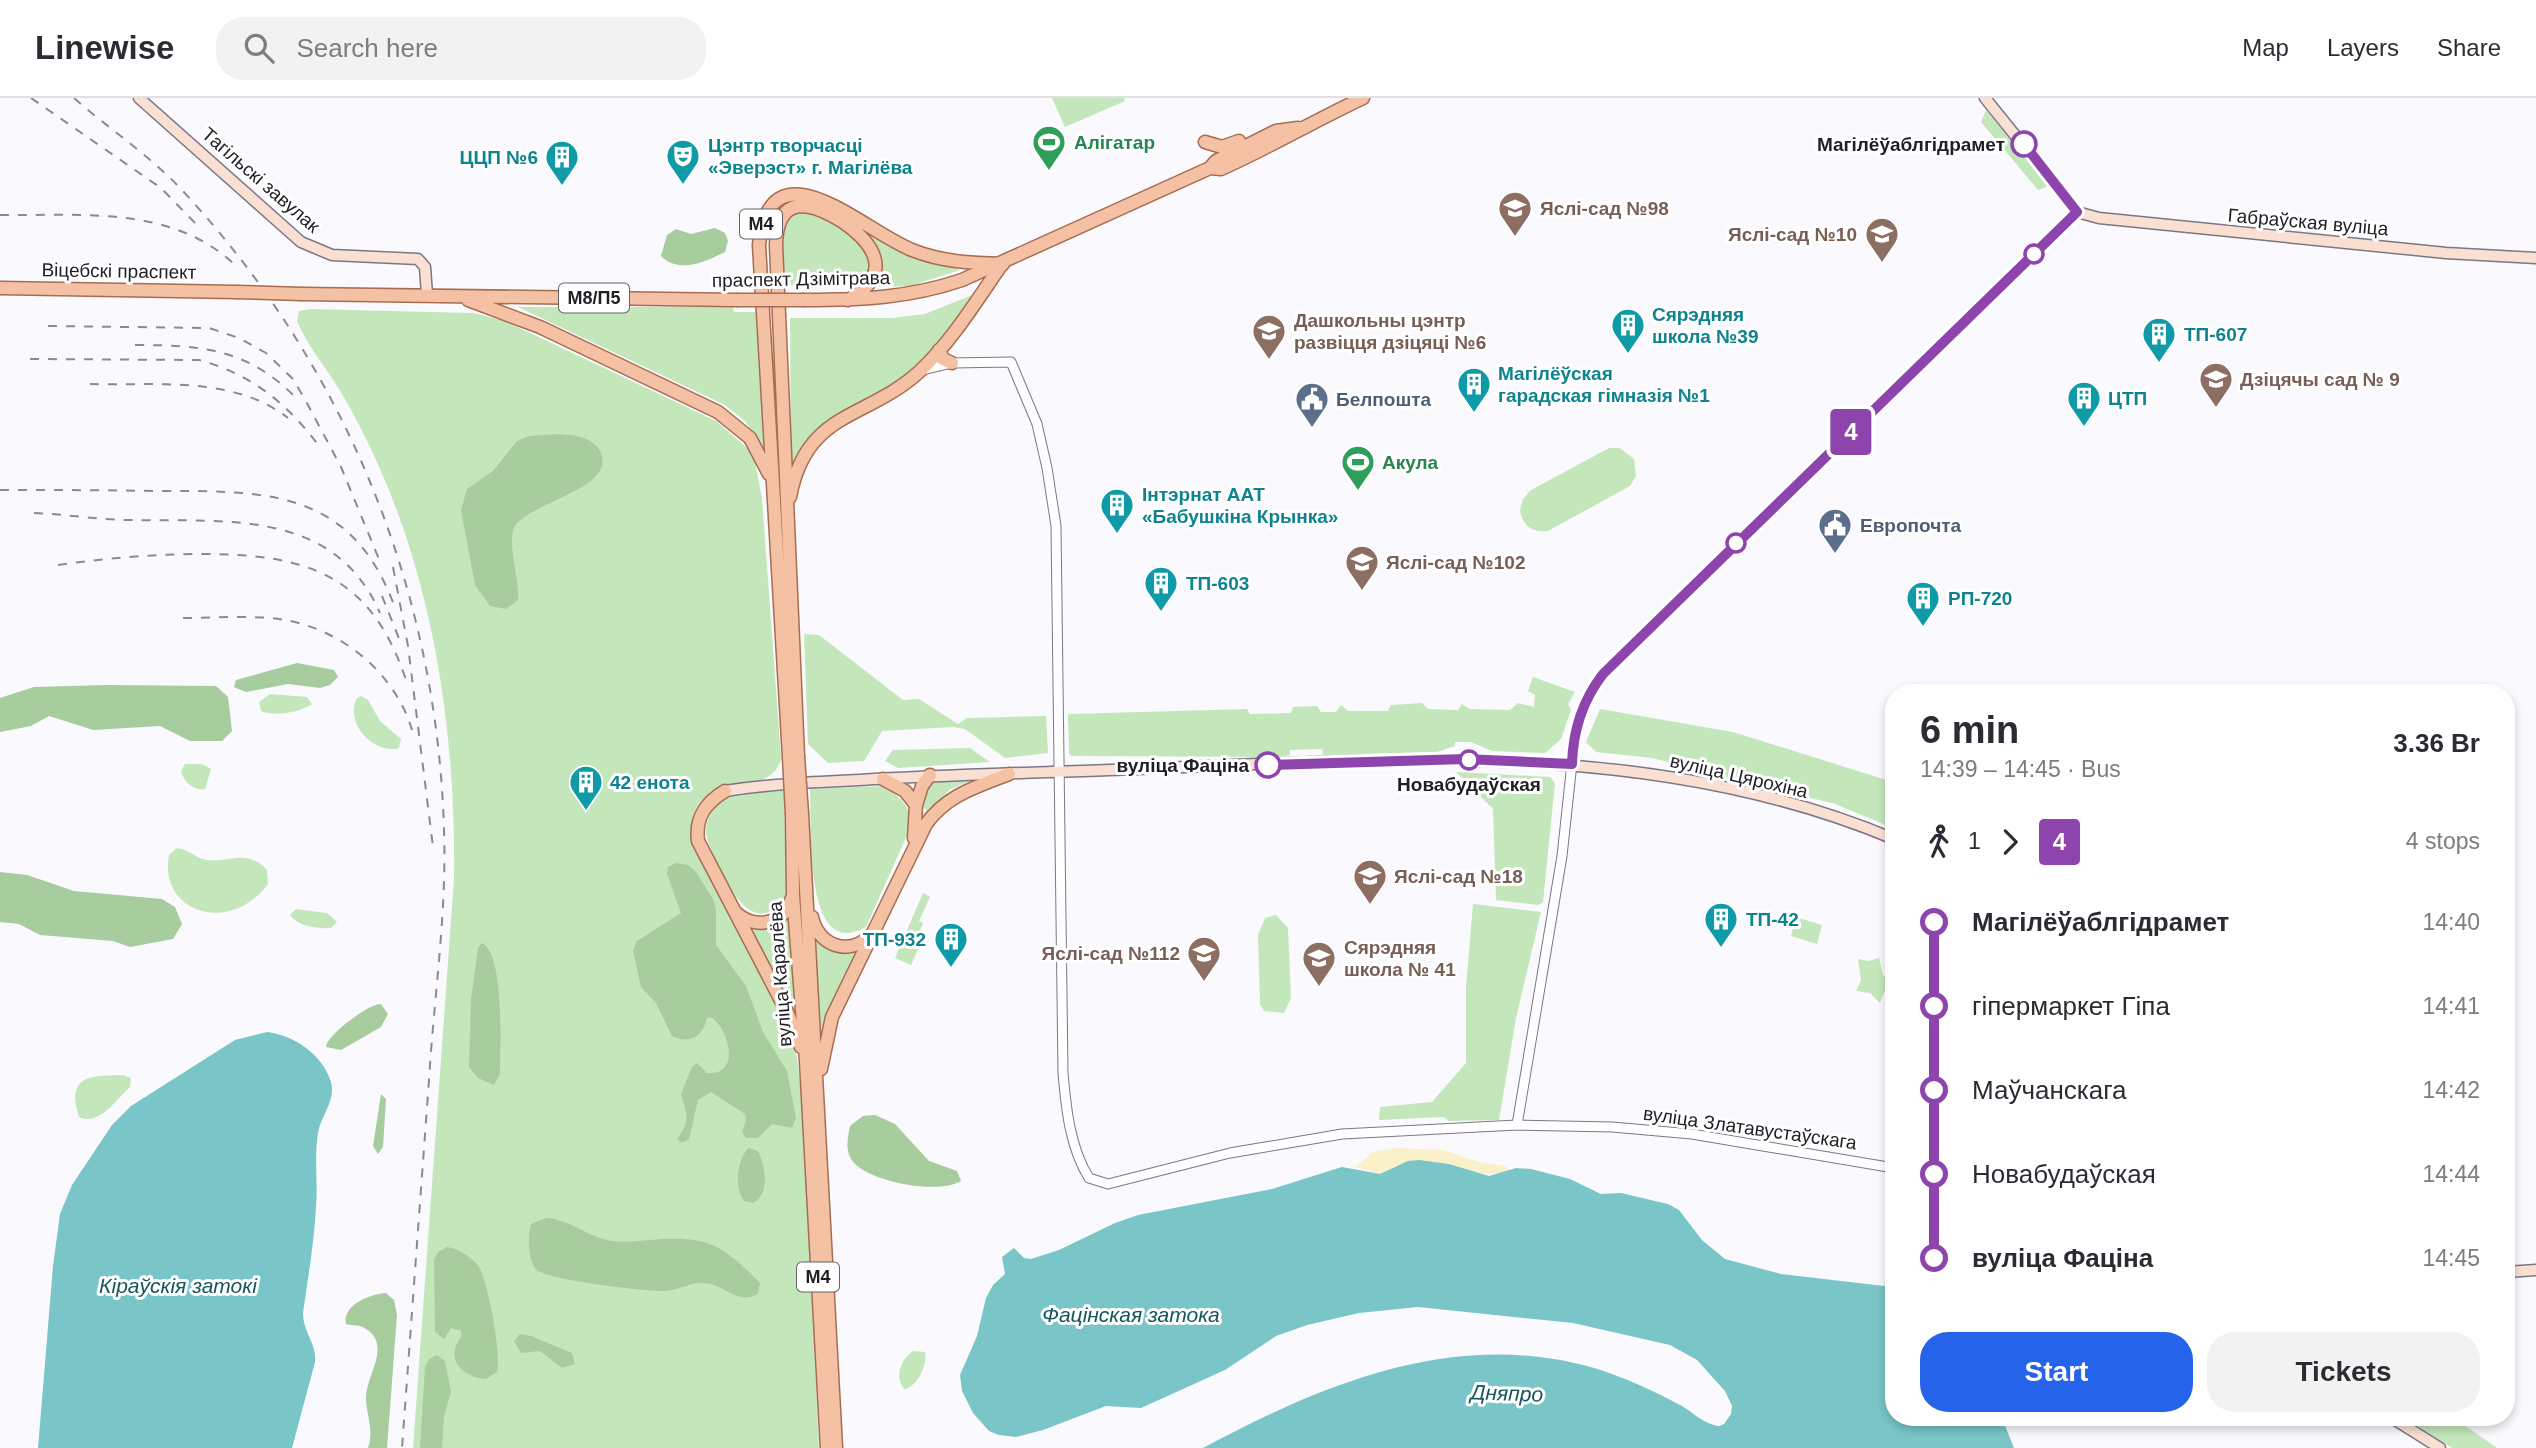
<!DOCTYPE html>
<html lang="en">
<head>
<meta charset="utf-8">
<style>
  :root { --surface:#fff; --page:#f2f2f3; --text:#2b2b33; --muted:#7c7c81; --line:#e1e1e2; --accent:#2563eb }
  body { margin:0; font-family:Arial,sans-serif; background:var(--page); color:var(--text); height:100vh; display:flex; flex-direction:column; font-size:26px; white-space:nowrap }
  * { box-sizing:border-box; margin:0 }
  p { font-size:23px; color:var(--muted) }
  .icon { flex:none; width:38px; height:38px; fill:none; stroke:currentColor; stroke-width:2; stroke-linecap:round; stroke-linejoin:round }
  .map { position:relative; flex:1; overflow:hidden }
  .panel { position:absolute; left:1885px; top:586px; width:630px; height:742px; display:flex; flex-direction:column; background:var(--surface); border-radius:28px; box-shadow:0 4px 10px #0003 }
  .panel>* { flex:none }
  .badge { padding:0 14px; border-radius:5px; font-size:24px; line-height:46px }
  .map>.badge { position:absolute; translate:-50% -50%; box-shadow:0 0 0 4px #fff }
  .legs { display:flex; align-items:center; gap:10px; height:77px; padding:0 35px; font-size:23px }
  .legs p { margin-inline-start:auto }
  .head { display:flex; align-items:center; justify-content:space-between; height:119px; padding:0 35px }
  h1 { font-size:38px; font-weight:700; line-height:52px }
  .primary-button { display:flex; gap:14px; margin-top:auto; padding:14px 35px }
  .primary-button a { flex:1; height:80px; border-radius:28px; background:var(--accent); color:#fff; font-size:28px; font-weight:700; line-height:80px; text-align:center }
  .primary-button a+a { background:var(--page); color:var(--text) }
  ul { padding:0 35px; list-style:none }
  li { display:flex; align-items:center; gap:24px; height:84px; font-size:26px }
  li i { display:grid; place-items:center; width:10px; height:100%; margin:0 9px; background:currentColor }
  li i::after { content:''; width:18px; height:18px; margin:-9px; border:5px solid; border-radius:50%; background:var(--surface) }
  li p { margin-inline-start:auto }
  li:first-child i { background:linear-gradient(#0000 50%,currentColor 0) }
  li:last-child i { background:linear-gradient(currentColor 50%,#0000 0) }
  header { display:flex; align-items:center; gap:42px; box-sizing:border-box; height:98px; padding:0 35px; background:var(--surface); border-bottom:2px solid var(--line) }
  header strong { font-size:33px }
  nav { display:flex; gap:38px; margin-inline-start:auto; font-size:24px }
  .search { width:490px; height:63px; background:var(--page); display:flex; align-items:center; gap:18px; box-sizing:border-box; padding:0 24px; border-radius:28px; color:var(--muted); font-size:26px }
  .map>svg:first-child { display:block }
</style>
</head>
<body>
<header>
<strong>Linewise</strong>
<div class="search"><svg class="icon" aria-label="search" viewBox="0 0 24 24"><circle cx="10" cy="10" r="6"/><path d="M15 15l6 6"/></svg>Search here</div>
<nav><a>Map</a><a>Layers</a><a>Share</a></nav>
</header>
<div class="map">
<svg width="2536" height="1350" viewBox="0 0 2536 1350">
  <rect width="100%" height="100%" fill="#faf9fd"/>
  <!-- green -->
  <path fill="#c3e7ba" d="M1052,0H1124L1125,3L1065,29Z
    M1986,12L2049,88L2038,92L1981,24Z
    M801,112L826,116L871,154L870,177C846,198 808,186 782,187C781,161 772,124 801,112Z
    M859,127L907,154L960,172L910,188L878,189C889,158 881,150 859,127Z
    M977,195L916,273L841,318L791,372L790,220H892L925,216Z
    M518,209H733L734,214H759L767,355L745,323L725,307Z
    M311,211L473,215L505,223L716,323L746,349L755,364L762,400L781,660C772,706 683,667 693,740L784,920L797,959L804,1025L819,1350H413L454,781C456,642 436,498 380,371C368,343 354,316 339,291C325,268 307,247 297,223L299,213Z
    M1609,350H1620L1634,361L1636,378L1630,388L1548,433C1532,435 1522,427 1520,412L1523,401L1531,392Z
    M804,536L819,537L903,602L919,601L958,626L967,620L1046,618L1048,655L1005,660L965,631L953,629L882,633L864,663L828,665L808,646Z
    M1533,579L1575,594L1568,606L1571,612L1561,641L1545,655L1492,653L1471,644H1455V648L1437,654L1323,657L1322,651L1290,652V657L1273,659L1071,658L1069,655L1068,616L1247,611L1250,616L1291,615L1293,609L1317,608L1321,614H1336L1341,607L1348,613H1388L1391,607L1422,605L1428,611L1458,612L1462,606L1470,611L1510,612L1518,605L1534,609L1535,597L1528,593Z
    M270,596L307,599L312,606C301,614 275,619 261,613L259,604Z
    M361,598L368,602L380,623L401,641L399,650C373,657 344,624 357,600Z
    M1600,611L1733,634L1893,684V730L1835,706L1652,660L1596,654L1586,644Z
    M970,650L990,664L898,670L885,663L893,652Z
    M185,666H202L211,671L205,691C193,693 184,684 181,673Z
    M1456,674L1550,679L1555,685L1543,804L1538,807L1496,802L1493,711Z
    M970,683L951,691L927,712L921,709L925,689L931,684Z
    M883,688C899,698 907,705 913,724L866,829C802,866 812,723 810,691Z
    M784,693L786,799C755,840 732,795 719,768C714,757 706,744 706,732C706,722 713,711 720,704C735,691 765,694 784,693Z
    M177,750C188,751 193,758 203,761C225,768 245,748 267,772L268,786C230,838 158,814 169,757Z
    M923,795L930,799L919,823L923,825L916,843L921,845L911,867L895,860Z
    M1473,806L1541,814L1516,920L1499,1022L1449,1023L1444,1019L1379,1022L1380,1009L1432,1004L1466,965V889Z
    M296,811L327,815L337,824L331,830C318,831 297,828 290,817Z
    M1276,817L1288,830L1291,900L1284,915L1264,913L1260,906L1258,837L1265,820Z
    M787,819L792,823L800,933L745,825Z
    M1796,819L1822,827L1817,846L1791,838Z
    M812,837L860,850L843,879L819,937Z
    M1879,860L1883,877L1894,886L1885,892L1880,905L1870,895L1856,893L1861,882L1858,861L1869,863Z
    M123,977L131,980L130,989C117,1001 98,1029 79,1019C65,976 92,978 123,977Z
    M913,1253L925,1254C928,1266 917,1290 904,1291C894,1279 901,1261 913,1253Z
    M2404,1320H2454L2497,1350H2452Z"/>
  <!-- forest -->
  <path fill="#a7cc9d" d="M715,130L725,135L728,143L725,154C705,164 679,176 661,158L667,137L676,131L691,136Z
    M558,336C572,337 592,338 600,353C619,390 530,404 515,428C506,443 520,483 518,502L506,511L490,508L475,487L461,412L467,391L493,373L517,343L529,338Z
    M297,565L334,572L338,579L330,587L320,590L288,586L246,594L234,589L236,582Z
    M107,587L216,588L228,599L232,633L222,643H190L160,628L93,632L49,618L31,628L0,634V600L34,589Z
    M676,765L688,767L696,774L713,801L716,811V847L746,888L763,934L787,973L796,1020L792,1030L772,1026L758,1040H746L742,1034L746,1022L745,1016L711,994L698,1002L689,1041L682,1045L677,1041C691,1022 687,1018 681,996L692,969L697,965L707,975C741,978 730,932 711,919L707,920C703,938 690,947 672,938L656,905L641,889L633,853L637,843L681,815L667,776L668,769Z
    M0,774L27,777L74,793L162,801L175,809L182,826L173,841L130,849L113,843L40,837L19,826L0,824Z
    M482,845C505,856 500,951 500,976L494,987L478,980L469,969L471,901L478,850Z
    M381,906L388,916L381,929L341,952L326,949C327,937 368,906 381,906Z
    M381,996L386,1001L383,1049L378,1056L373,1048Z
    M875,1017L895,1026L929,1063L957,1073L961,1083C939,1097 865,1084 851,1061C845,1051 848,1038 850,1028L863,1018Z
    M748,1050L758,1053C765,1068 771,1095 753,1105L744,1103C734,1089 737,1063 748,1050Z
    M546,1120C569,1121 585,1137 607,1142C621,1145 636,1143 650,1142C706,1137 721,1145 760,1185L758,1196C737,1208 722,1184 702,1185C690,1185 678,1192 665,1193C648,1194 548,1182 537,1172C528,1164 527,1137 531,1126Z
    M447,1149C459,1151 472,1159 479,1169C488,1183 502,1259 497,1274L486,1281C470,1280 448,1268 456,1248C459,1241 462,1241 461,1233L451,1230L444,1241L435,1234L434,1162L438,1154Z
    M386,1195L394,1202L397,1217L387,1350H368C374,1333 367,1318 366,1302C364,1280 393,1248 366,1231C360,1226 353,1228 346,1226C342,1207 370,1196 386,1195Z
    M520,1236L531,1238L572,1255L575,1266L562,1270L540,1253L521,1255L514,1243Z
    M437,1257L445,1263L451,1294L444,1318L442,1350H420L425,1269L429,1261Z"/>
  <!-- sand -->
  <path fill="#faf1cb" d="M1395,1050L1444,1052L1482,1065L1503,1067L1510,1072C1478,1085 1449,1063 1417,1063C1402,1063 1394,1074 1380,1076L1355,1069L1373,1054Z"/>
  <!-- water -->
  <path fill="#79c5c7" d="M267,934C294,937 323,957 331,984C336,1003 321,1017 318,1035C314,1060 318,1084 316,1109C314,1145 308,1180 303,1215C303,1234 317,1246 315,1264L292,1350H38L53,1168L60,1116L72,1087L112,1027L131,1008L235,942Z
    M1419,1062L1449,1066L1489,1078L1516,1070L1531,1071L1570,1081L1601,1096L1621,1095L1668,1106L1679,1112L1702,1142L1725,1161L1781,1176L1893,1189L1894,1320H2002L2014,1350H1203C1323,1286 1455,1230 1594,1270C1624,1279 1654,1293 1682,1308C1692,1314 1702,1324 1714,1327C1719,1329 1719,1328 1724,1326L1731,1316L1732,1308L1725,1293L1697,1262L1670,1247L1573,1225L1418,1209L1359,1215L1307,1227L1276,1238L1225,1272L1141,1310L1106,1308L1043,1332L1016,1339L999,1337L989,1333L973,1315L962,1293L960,1277L977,1238L986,1200L993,1187L1005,1176L1002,1159L1014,1150L1024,1160L1031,1161L1059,1152L1115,1125L1138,1117L1272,1091L1342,1069L1380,1076L1408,1063Z"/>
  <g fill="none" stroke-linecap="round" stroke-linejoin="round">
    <defs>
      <path id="tertiary" d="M923,272L952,265L1011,264L1037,326L1047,370L1056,428L1063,975C1066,1010 1070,1050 1089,1080L1108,1086L1230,1055L1342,1036L1517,1027L1612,1029L1692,1036L1894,1070
        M1517,1027L1562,758L1572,665"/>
      <path id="secondary" d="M139,0L301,144L332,157L418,161L425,169L427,197
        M2077,114L2099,120L2446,155L2536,160
        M1572,665C1572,632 1582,603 1603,576L2077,114L1985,0
        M725,693C770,686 815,684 860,682C943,677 1026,675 1109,672C1372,663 1645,636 1894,741
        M2506,1174L2536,1172
        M2392,1320L2440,1350"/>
      <path id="primary" d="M1205,44L1222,49L1239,43
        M1210,70L1216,63L1276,33L1298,30
        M0,190L237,194
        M302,196L736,202
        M468,202L540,229L718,314L750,340L769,376
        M804,202C860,202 909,200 962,182L1210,70L1221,71C1270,49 1314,23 1363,0
        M939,252L943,261L952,265
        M790,399C806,312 867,322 920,273C952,243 977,202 1002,166
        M798,658L776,147C777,96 810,103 843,124C878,148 892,178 848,202
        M789,659L759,147C770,40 863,133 912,152C942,164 971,165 1003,166
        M883,681L905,693L916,707L914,740
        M725,693C705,705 695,720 698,743L788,916L801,949
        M916,707L922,688L930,677
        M792,716L793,797L806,963L827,1350
        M802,716L836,1350
        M735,814C754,832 785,827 792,800
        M812,819C818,848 849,859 871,837
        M821,971L832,919L926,726C947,697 976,689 1009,676"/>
    </defs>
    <!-- tertiary casing -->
    <use href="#tertiary" stroke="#7c7686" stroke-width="11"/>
    <!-- secondary casing -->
    <use href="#secondary" stroke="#7c7686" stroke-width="13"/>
    <!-- primary casing -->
    <use href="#primary" stroke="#a76d51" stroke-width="15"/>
    <!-- tertiary -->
    <use href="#tertiary" stroke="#fff" stroke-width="9"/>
    <!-- secondary -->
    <use href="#secondary" stroke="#fae0d2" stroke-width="10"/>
    <!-- primary -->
    <use href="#primary" stroke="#f5c1a5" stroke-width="12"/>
    <!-- rail -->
    <path stroke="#8b8a8f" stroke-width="2" stroke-dasharray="9 9" stroke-linecap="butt" d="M31,0L161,90L196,126
      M74,0C109,31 148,56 181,91C345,267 437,491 444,732C447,814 434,899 429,982C420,1105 411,1227 402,1350
      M0,117C81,118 169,107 233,165
      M48,228L209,230L239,240L266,255L293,281L308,307L341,369L381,466
      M135,247C203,247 250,251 299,303
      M30,261L199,262C251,276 287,305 319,348
      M90,286C155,288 233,277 288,320
      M0,392C52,392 104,392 155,393C262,393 350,389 394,507
      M34,415C66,416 98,422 131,422C225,424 334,410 380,515
      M58,467C107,460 153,456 202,456C306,456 371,476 406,582
      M393,469L408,548L433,749
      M382,498L400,543
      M183,520C215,520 248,517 279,521C339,529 395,574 412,632"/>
    <defs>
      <path id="primary-bridge" d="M237,194L302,196
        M736,202H804
        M798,658L802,716
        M789,659L792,716"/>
    </defs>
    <!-- primary-bridge casing -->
    <use href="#primary-bridge" stroke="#a76d51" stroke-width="15" stroke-linecap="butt"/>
    <!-- primary-bridge -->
    <use href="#primary-bridge" stroke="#f5c1a5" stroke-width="12"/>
  </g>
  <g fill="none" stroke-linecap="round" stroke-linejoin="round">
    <defs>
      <path id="line-1" d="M1268,667L1465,661L1572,666C1573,632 1582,603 1603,576L2077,114L2024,46"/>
    </defs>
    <!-- line-1 casing -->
    <use href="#line-1" stroke="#fff" stroke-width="16"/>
    <!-- line-1 -->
    <use href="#line-1" stroke="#8e44ad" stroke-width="10"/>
  </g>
  <!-- icons -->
  <defs>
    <symbol id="stadium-pin" viewBox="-11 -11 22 30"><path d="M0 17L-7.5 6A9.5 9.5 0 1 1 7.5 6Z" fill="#2e9e5b" stroke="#fff"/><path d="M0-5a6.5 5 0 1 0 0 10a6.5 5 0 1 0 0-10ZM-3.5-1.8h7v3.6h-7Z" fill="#fff"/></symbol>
    <symbol id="theatre-pin" viewBox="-11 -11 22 30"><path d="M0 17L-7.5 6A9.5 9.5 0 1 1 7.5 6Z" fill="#0f9aa8" stroke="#fff"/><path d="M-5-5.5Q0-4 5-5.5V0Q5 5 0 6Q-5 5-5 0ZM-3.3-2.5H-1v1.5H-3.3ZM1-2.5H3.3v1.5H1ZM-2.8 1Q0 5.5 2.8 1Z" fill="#fff"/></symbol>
    <symbol id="building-pin" viewBox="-11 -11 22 30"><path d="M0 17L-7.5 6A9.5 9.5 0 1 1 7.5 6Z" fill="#0f9aa8" stroke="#fff"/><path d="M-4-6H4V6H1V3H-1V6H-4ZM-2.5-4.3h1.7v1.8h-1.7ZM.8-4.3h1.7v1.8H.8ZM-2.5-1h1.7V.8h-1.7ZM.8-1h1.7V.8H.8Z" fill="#fff"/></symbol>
    <symbol id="school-pin" viewBox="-11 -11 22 30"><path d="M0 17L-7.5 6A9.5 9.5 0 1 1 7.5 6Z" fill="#8d6e63" stroke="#fff"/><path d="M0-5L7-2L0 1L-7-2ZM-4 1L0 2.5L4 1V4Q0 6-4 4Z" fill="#fff"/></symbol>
    <symbol id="civic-pin" viewBox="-11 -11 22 30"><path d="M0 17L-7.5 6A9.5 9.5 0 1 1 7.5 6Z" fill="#5c6f8a" stroke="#fff"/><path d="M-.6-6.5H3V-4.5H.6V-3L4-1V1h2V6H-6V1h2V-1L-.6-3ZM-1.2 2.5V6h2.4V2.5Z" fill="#fff"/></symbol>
  </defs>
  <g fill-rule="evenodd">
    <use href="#stadium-pin" x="1030" y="25" width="38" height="52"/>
    <use href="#theatre-pin" x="664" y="39" width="38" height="52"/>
    <use href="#building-pin" x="543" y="40" width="38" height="52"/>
    <use href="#school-pin" x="1496" y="91" width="38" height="52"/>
    <use href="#school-pin" x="1863" y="117" width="38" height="52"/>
    <use href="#building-pin" x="1609" y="208" width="38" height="52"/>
    <use href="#school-pin" x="1250" y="214" width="38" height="52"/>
    <use href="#building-pin" x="2140" y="217" width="38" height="52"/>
    <use href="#school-pin" x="2197" y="262" width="38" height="52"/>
    <use href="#building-pin" x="1455" y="267" width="38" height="52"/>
    <use href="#building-pin" x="2065" y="281" width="38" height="52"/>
    <use href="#civic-pin" x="1293" y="282" width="38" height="52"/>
    <use href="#stadium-pin" x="1339" y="345" width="38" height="52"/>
    <use href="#building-pin" x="1098" y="388" width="38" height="52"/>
    <use href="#civic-pin" x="1816" y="408" width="38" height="52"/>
    <use href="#school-pin" x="1343" y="445" width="38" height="52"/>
    <use href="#building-pin" x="1142" y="466" width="38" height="52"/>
    <use href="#building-pin" x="1904" y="481" width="38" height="52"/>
    <use href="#building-pin" x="567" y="665" width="38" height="52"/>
    <use href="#school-pin" x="1351" y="759" width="38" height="52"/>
    <use href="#building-pin" x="1702" y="802" width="38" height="52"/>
    <use href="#building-pin" x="932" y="822" width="38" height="52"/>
    <use href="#school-pin" x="1185" y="836" width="38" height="52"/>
    <use href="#school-pin" x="1300" y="841" width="38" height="52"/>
  </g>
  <!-- markers -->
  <g fill="#fff" stroke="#8e44ad" stroke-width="3.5">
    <circle cx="2024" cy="46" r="12"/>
    <circle cx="2034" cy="156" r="9"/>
    <circle cx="1736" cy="445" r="9"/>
    <circle cx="1469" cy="662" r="9"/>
    <circle cx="1268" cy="667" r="12"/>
  </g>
  <g text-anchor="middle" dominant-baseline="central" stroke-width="6" stroke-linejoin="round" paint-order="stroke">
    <!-- shield labels -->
    <g fill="#fff" stroke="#636266" stroke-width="2">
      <rect x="740" y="111.5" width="42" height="29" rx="5"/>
      <rect x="559" y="185.5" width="70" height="29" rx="5"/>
      <rect x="797" y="1164.5" width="42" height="29" rx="5"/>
    </g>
    <g font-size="18" font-weight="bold" fill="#201e24">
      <text x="761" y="126">М4</text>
      <text x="594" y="200">М8/П5</text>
      <text x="818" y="1179">М4</text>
    </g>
    <!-- leisure labels -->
    <g font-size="19" font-weight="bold" fill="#27864d" stroke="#fff" text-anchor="start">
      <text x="1074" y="44">Алігатар</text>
      <text x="1382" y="364">Акула</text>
    </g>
    <!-- stop labels -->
    <g font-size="19" font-weight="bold" fill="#201e24" stroke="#fff" text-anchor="end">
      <text x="2005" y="46">Магілёўаблгідрамет</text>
      <text x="1249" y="667">вуліца Фаціна</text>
      <text x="1469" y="686" text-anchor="middle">Новабудаўская</text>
    </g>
    <!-- culture labels -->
    <g font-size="19" font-weight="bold" fill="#0d838f" stroke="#fff" text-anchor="start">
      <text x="708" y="47">Цэнтр творчасці<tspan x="708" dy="22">«Эверэст» г. Магілёва</tspan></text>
      <text x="538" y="59" text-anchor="end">ЦЦП №6</text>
      <text x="1652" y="216">Сярэдняя<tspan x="1652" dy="22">школа №39</tspan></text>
      <text x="2184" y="236">ТП-607</text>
      <text x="1498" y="275">Магілёўская<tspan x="1498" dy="22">гарадская гімназія №1</tspan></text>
      <text x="2108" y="300">ЦТП</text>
      <text x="1142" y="396">Інтэрнат ААТ<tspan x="1142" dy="22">«Бабушкіна Крынка»</tspan></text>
      <text x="1186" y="485">ТП-603</text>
      <text x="1948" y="500">РП-720</text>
      <text x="610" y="684">42 енота</text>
      <text x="1746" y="821">ТП-42</text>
      <text x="926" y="841" text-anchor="end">ТП-932</text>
    </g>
    <!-- street labels -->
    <g font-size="19" fill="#201e24" stroke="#fff">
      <text transform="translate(261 82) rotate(41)">Тагільскі завулак</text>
      <text transform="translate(2308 124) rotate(5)">Габраўская вуліца</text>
      <text transform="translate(119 173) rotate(1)">Віцебскі праспект</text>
      <text transform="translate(801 181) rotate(-1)">праспект Дзімітрава</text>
      <text transform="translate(1739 678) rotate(13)">вуліца Цярохіна</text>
      <text transform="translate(780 876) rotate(-94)">вуліца Каралёва</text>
      <text transform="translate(1750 1030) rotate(8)">вуліца Златавустаўскага</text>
    </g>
    <!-- education labels -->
    <g font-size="19" font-weight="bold" fill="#785e54" stroke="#fff" text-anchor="start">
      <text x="1540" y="110">Яслі-сад №98</text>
      <text x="1857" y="136" text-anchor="end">Яслі-сад №10</text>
      <text x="1294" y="222">Дашкольны цэнтр<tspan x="1294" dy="22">развіцця дзіцяці №6</tspan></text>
      <text x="2240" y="281">Дзіцячы сад № 9</text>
      <text x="1386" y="464">Яслі-сад №102</text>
      <text x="1394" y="778">Яслі-сад №18</text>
      <text x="1344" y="849">Сярэдняя<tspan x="1344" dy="22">школа № 41</tspan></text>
      <text x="1180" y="855" text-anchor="end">Яслі-сад №112</text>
    </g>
    <!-- service labels -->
    <g font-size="19" font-weight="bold" fill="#4e5e75" stroke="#fff" text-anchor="start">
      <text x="1336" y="301">Белпошта</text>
      <text x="1860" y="427">Европочта</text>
    </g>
    <!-- water labels -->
    <g font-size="21" font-style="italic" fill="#135658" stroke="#fff">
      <text x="178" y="1187">Кіраўскія затокі</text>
      <text x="1131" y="1216">Фацінская затока</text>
      <text transform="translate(1507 1295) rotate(2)">Дняпро</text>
    </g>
  </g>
</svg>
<b class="badge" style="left:1851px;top:334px;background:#8e44ad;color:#fff">4</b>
<section class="panel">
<div class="head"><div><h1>6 min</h1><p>14:39 – 14:45 · Bus</p></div><b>3.36 Br</b></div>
<div class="legs"><svg class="icon" aria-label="walk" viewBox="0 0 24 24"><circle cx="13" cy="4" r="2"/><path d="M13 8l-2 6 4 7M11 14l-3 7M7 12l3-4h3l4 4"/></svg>1<svg class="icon" aria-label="forward" viewBox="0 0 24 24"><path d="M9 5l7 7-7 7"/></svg><b class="badge" style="background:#8e44ad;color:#fff">4</b><p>4 stops</p></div>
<ul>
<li><i style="color:#8e44ad"></i><b>Магілёўаблгідрамет</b><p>14:40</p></li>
<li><i style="color:#8e44ad"></i><span>гіпермаркет Гіпа</span><p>14:41</p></li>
<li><i style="color:#8e44ad"></i><span>Маўчанскага</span><p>14:42</p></li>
<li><i style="color:#8e44ad"></i><span>Новабудаўская</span><p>14:44</p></li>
<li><i style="color:#8e44ad"></i><b>вуліца Фаціна</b><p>14:45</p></li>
</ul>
<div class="primary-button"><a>Start</a><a>Tickets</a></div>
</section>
</div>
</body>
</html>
